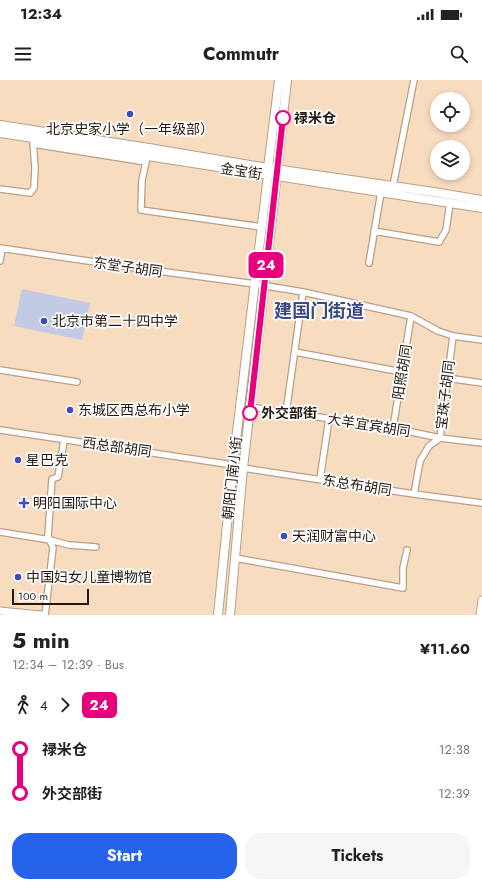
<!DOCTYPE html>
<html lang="en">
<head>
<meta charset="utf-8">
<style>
  :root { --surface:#fff; --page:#f6f6f6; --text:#222; --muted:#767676; --accent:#2563eb }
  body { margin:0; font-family:Jost,"Noto Sans SC",sans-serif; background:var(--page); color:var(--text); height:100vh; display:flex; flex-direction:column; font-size:15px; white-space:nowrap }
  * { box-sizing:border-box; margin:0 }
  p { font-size:13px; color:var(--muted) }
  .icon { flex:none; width:22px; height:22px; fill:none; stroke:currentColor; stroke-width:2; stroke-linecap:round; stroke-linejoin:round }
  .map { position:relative; height:535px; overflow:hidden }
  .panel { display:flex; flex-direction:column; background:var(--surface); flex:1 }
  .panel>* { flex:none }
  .badge { padding:0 8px; border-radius:6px; font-size:14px; line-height:26px }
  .fabs { position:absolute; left:430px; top:12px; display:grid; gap:8px }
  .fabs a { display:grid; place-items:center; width:40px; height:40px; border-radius:50%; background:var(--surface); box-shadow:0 2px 6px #0003; font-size:20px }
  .scale { position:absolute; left:12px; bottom:10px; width:77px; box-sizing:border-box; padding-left:4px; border:2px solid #23190f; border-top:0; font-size:11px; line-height:14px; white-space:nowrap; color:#23190f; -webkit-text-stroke:3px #fff; paint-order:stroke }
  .map>.badge { position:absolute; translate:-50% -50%; box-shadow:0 0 0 2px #fff }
  .legs { display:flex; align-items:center; gap:6px; height:44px; padding:0 12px; font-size:13px }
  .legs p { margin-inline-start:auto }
  .headline { display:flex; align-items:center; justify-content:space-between; height:68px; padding:0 12px }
  h1 { font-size:22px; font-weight:700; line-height:30px }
  .cta { display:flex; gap:8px; margin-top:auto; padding:8px 12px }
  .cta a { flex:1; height:46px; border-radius:16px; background:var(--accent); color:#fff; font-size:16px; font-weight:700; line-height:46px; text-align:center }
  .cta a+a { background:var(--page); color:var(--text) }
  ul { padding:0 12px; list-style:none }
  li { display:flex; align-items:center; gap:14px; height:44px; font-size:15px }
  li i { display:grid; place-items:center; width:6px; height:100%; margin:0 5px; background:currentColor }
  li i::after { content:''; width:10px; height:10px; margin:-5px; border:3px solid; border-radius:50%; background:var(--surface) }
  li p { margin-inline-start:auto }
  li:first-child i { background:linear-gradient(#0000 50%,currentColor 0) }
  li:last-child i { background:linear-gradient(currentColor 50%,#0000 0) }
  .status { display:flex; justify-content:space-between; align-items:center; height:28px; padding:0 20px; background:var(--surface); direction:ltr }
  .status svg { height:11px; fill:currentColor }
  header { display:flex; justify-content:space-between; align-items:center; height:52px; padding:0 12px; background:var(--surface); font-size:18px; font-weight:700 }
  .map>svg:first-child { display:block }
</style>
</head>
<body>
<div class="status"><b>12:34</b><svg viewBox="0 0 49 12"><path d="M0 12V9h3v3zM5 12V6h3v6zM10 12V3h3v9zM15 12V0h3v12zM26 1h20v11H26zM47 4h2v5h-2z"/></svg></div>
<header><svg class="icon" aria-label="menu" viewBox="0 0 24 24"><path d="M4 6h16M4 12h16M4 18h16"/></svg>Commutr<svg class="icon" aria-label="search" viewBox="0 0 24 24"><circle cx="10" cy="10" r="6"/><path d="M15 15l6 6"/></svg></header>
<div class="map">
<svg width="482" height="535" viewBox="0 0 482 535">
  <rect width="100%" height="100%" fill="#f7dcc0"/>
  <!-- green -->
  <path fill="#c2cae4" d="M22,209L90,223L82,260L14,246Z"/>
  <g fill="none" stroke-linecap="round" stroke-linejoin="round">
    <defs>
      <path id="minor" d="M33,64L146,82
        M149,68L142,100L141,130L262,147
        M393,106L414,0
        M0,109L30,113L34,108L35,88L33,61
        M374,151L439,162L446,150L450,123
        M0,168L129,187L255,204L303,212L411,236L438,251L453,256L482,260
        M0,181L2,168
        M369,183L381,112
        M295,272L402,292
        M0,290L77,302
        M447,298L482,303
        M251,327L393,348L440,358L482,363
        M286,333L303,212
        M393,348L411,236
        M0,350L233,385L243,388L414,414L482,423
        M320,399L329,339
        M414,414L420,381L429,366L440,358L453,256
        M0,452L50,460L69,465L96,467
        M235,478L403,508V488L407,470
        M45,535L53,468L48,456L52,399L58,397L64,360"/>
      <path id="tertiary" d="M0,531L41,535
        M480,535L482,520"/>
      <path id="secondary" d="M0,45L149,68L268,88L434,112L482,120
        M0,53L482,128
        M218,535L233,385L268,95V88L279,0
        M230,535L243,388L271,147L287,0"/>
    </defs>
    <!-- minor casing -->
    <use href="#minor" stroke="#b89f85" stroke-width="8"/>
    <!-- tertiary casing -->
    <use href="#tertiary" stroke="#b89f85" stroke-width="9"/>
    <!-- secondary casing -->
    <use href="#secondary" stroke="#b89f85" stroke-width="10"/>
    <!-- minor -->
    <use href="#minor" stroke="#fff" stroke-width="5.5"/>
    <!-- tertiary -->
    <use href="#tertiary" stroke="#fff" stroke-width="7"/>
    <!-- secondary -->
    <use href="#secondary" stroke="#fff" stroke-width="8"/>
  </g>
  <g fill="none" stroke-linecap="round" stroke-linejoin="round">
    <defs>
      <path id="line-1" d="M250,333L283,38"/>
    </defs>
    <!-- line-1 casing -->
    <use href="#line-1" stroke="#fff" stroke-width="9"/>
    <!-- line-1 -->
    <use href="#line-1" stroke="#e6007e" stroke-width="6"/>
  </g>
  <!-- markers -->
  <g fill="#3c4bbe" stroke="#fff" stroke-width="1.5">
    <circle cx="130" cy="34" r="4"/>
    <circle cx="44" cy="241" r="4"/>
    <circle cx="70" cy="330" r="4"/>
    <circle cx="18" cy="380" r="4"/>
    <path d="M22 417h4v4h4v4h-4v4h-4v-4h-4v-4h4z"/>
    <circle cx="284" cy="456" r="4"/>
    <circle cx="18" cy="497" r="4"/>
  </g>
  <g fill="#fff" stroke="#e6007e" stroke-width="2">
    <circle cx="283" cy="38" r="7"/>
    <circle cx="250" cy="333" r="7"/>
  </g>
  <g text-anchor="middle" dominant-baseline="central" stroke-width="3.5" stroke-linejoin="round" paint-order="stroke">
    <!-- stop labels -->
    <g font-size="14" font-weight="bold" fill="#23190f" stroke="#fff" text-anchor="start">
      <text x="294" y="38">禄米仓</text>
      <text x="261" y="333">外交部街</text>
    </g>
    <!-- poi labels -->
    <g font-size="14" fill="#23190f" stroke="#fff" text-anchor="start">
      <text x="130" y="49" text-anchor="middle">北京史家小学（一年级部）</text>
      <text x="52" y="241">北京市第二十四中学</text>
      <text x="78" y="330">东城区西总布小学</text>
      <text x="26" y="380">星巴克</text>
      <text x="33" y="423">明阳国际中心</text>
      <text x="292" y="456">天润财富中心</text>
      <text x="26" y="497">中国妇女儿童博物馆</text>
    </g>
    <!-- street labels -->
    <g font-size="14" fill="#23190f" stroke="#fff">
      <text transform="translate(241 91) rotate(9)">金宝街</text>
      <text transform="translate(128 187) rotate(8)">东堂子胡同</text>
      <text transform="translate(402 292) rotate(-81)">阳照胡同</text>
      <text transform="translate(445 315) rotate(-83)">宝珠子胡同</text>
      <text transform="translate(369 345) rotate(9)">大羊宜宾胡同</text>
      <text transform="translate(117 367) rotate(8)">西总部胡同</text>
      <text transform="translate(232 398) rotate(-84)">朝阳门南小街</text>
      <text transform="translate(357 405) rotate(9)">东总布胡同</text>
    </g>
    <!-- district labels -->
    <g font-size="18" font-weight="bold" fill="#3a4883" stroke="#fff">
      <text x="319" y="231">建国门街道</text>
    </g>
  </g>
</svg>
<div class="fabs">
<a><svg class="icon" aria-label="locate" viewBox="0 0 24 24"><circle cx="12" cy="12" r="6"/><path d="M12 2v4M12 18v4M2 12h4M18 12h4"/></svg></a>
<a><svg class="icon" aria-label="layers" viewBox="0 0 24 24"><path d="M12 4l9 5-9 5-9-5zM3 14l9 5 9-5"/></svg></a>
</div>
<div class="scale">100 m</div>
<b class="badge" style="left:266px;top:185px;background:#e6007e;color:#fff">24</b>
</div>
<section class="panel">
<div class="headline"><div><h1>5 min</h1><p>12:34 – 12:39 · Bus</p></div><b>¥11.60</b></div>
<div class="legs"><svg class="icon" aria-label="walk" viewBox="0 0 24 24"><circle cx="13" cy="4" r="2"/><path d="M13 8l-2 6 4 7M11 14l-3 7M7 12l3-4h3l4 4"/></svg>4<svg class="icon" aria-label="forward" viewBox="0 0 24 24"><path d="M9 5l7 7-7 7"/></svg><b class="badge" style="background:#e6007e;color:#fff">24</b></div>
<ul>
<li><i style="color:#e6007e"></i><b>禄米仓</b><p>12:38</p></li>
<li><i style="color:#e6007e"></i><b>外交部街</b><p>12:39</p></li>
</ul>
<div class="cta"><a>Start</a><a>Tickets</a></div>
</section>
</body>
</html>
